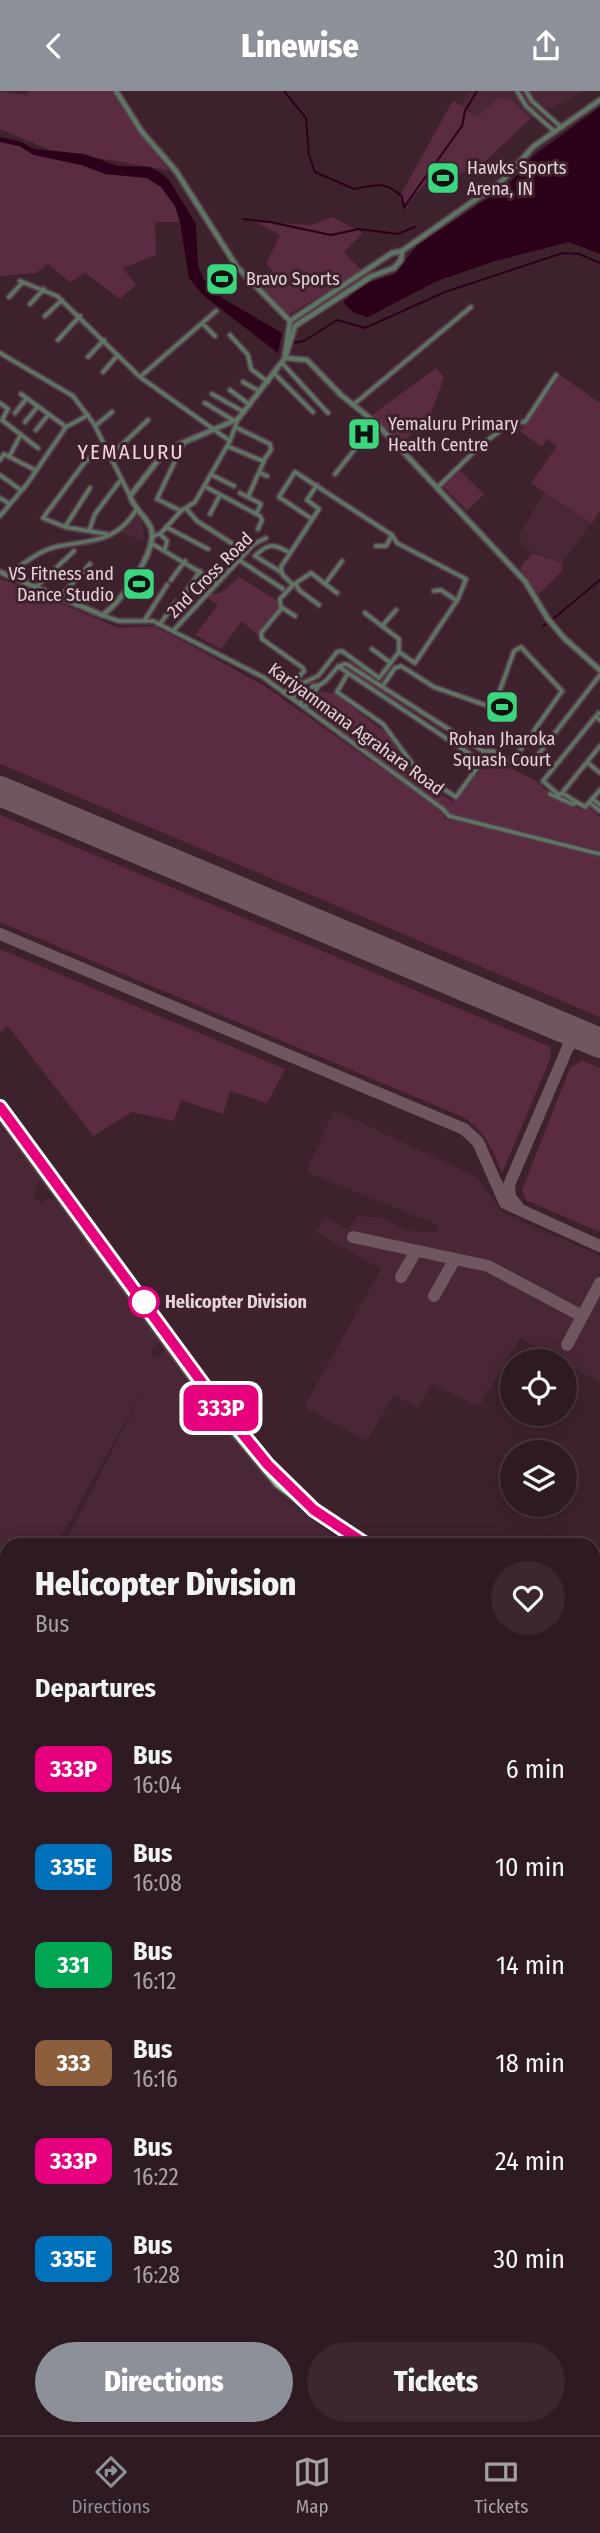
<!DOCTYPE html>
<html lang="en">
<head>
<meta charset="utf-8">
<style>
  :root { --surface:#2e1a22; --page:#3a272f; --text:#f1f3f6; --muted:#a7a1a5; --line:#493840; --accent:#8c9099 }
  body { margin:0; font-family:"Fira Sans Condensed",sans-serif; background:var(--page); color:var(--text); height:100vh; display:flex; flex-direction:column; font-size:26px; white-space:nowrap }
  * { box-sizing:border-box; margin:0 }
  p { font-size:23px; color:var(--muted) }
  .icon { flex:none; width:38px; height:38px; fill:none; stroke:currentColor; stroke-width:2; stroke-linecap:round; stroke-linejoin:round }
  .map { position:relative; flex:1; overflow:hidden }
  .details { position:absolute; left:0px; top:1447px; width:600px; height:898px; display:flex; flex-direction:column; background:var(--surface); border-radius:21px 21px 0 0; box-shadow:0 4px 18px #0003,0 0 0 2px var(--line) }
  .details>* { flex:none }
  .badge { padding:0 14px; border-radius:10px; font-size:24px; line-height:46px }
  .tools { position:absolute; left:500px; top:1258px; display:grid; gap:14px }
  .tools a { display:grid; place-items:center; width:77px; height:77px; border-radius:50%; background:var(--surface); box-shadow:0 4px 18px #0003,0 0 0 2px var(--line); font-size:35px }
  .map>.badge { position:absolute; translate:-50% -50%; box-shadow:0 0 0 4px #fff }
  h2 { padding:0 35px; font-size:26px; line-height:63px }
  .round { display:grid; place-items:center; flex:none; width:74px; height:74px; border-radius:37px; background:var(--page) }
  .summary { display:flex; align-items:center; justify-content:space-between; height:119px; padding:0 35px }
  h1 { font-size:33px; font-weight:800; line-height:52px }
  .button { display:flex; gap:14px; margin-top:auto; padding:14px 35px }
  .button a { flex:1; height:80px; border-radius:42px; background:var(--accent); color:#fff; font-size:28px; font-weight:800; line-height:80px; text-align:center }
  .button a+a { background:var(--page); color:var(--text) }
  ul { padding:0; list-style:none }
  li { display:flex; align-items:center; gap:21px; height:98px; padding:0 35px }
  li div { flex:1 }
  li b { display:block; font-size:26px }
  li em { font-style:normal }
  li .badge { min-width:77px; font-weight:700; text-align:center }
  header { display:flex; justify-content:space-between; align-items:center; height:91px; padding:0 35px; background:var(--accent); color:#fff; font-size:32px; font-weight:800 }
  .tabs { display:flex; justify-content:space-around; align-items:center; height:98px; border-top:2px solid var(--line); background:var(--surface); font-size:19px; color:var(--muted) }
  .tabs a { display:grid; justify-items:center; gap:4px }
  .tabs .selected { color:var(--accent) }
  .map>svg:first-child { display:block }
</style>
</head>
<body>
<header><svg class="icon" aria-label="back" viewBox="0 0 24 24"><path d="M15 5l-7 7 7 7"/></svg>Linewise<svg class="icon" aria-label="share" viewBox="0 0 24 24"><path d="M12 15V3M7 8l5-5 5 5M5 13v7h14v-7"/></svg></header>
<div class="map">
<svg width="600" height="2344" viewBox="0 0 600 2344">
  <rect width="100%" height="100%" fill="#3d222e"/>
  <!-- built -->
  <path fill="#492737" d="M468,0H585L530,28L513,11L499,6L477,26L462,15Z
    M560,284L600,312V420L562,472L523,457L519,444L545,401L531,392L557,355L547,348L542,356L520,340Z
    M134,421L140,426L144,440L143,451L122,441Z
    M334,1019L477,1086L502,1121L600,1165V1292L520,1247L479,1316L432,1293L418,1317L394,1304L367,1350L304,1316L381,1178L316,1141L325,1126L348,1138L358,1125L382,1127L408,1140L436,1141L440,1135L306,1081Z
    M0,1035L40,1085L34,1106L42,1113L47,1107L58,1110L159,1250L152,1258V1266L155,1268L165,1259L189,1295L278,1401L342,1452L340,1454H64L147,1292L56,1454H7V1555L0,1561Z
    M593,1786L600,1790V2040L593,2043Z
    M600,2049V2344H574L570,2338H593V2052Z"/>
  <!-- green -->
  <path fill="#5a2b41" d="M0,0L27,4L28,0H116L168,79L50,59L0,38Z
    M499,6L513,11L530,28L480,75L457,84L440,102L427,91L407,113L399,107L453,9L477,26Z
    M0,51L19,55L34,64L82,74L105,83L147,87L161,96L175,115L180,131H155L156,164L123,177L136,194L120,208L85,182L70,191L48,173L36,182L0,185Z
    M332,126L363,142L344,161L362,180L288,224L260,197L275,183L266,173L280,144L255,131L312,134Z
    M223,172L238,190L221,204L206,187Z
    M436,277L444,286L431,323L401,354L372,324Z
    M560,284L600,312V420L592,432L531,392L557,355L547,348L542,356L520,340Z
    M459,379L484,403L467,420L443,395Z
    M532,462L562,472V480L538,504L520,477Z
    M240,486L282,513L258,544L242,530L221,558L195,544L218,514L207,507L210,503L221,502Z
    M0,487L119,537L154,535L194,556L266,596L440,719L445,728L600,765V926L0,673Z
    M321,600L336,603L387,643L411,683L453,711L491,667L536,690L555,708L585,720L589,716L600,726V759L451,723L309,615Z
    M0,724L550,956L551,966L502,1082C492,1057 486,1041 463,1026L0,831Z
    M0,858L285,978L267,1012L230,1000L223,1023L181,1009L174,1030L132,1021L93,1045L8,935L0,941Z
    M582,969L600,977V1141L526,1109L522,1099L570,977Z"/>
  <!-- water -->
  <path fill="#2c0018" d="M600,16V163L569,151L495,170L437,190L368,226L354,222L343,211L364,193L395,183L417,154L508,94L533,65Z
    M0,46L19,50L34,58L84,63L118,75L150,76L161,82L169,89L196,133L198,175L204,189L222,207L282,242L278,262L204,205L189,187L180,131L175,115L161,96L147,87L105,83L82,74L34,64L19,55L0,51Z"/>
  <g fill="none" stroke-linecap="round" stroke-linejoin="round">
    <!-- stream -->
    <path stroke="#2c0018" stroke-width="2" d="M284,0L306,27L309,64L315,81L354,98C373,94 386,89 402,106L404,117
      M404,116L462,35L465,20L477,0
      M243,128L270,131L331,144L359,138L398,143L415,136
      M293,252L304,250L337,229L365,237L445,201L563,162L579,163L600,172
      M553,528L600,489
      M543,535L546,533"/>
    <!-- taxiway -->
    <path stroke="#6f5661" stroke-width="12" d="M0,843L464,1038L478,1051L505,1112L600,1155
      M568,956L574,949L584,945
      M518,1116L510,1106L509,1094L568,956L569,946L564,937
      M353,1146L488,1175L582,1225
      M401,1186L416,1160
      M434,1205L455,1168
      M567,1254L600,1192"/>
    <!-- runway -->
    <path stroke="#6f5661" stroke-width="30" d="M0,700L600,952"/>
    <defs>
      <path id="minor" d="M517,0L526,15L555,41
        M526,0L532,10L561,36
        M20,190L57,205L140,286L230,350
        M9,206L23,191
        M30,213L44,198
        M45,225L62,209
        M202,232L215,245
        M230,244L248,264L251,278L268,291
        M58,249L80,225
        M0,262L73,305L94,333L130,405
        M88,266L104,249
        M282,272L328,322
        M103,281L118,264
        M274,282L313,321
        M140,286L216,220
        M243,291L259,300
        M230,299L250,314
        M21,303L66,336
        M212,303L244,321
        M0,312L8,318L2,329L38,357
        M205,312L233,329
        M353,314L471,216
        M15,322L27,307
        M25,331L38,315
        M95,335L112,321
        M36,339L49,323
        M105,354L85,371L43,427L65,436L107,443
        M227,355L263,370L271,359L270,353L237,337
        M110,365L148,329
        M9,366L21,343
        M0,369L4,363L35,379
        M259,381L267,385
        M335,383L376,332
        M0,384L21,399
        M212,384L234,395
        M206,396L260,425L262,429L258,438
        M438,396L481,354L512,331H525L556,284
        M240,402L261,413L256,423
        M248,406L264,370
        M0,407L10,413
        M186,417L197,430L236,455
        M181,420L157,408L184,351
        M210,423L220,404
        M0,425L27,393L66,336L88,324
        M65,436L90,397
        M166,436L208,458
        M89,440L95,423L120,390
        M160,443L167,450L165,458
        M152,446L161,442L181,420L195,411L230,350L238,328
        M151,452L218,492
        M376,455H386L392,444
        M239,469L283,498
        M281,481L255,465C269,451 274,453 290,462
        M7,484C22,474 37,461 55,456C91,448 114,454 137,418
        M171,489L185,470
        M296,493L299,499L319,514
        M325,493L342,470
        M293,494L311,482L337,502
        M36,496L74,460
        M434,500L441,499L457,510
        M186,501L200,480
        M59,507L90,473
        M281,516L295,525
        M365,522L399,548V561
        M102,524L119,530H153L263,586L443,718L449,725L600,763
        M144,530L167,494
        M160,533L176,511
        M382,535L396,519
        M173,540L254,453L266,447
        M372,558L391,572
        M338,575L348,582L479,669L480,673L456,706L420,683L383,633L337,601L348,582
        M319,594C331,590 333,575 345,573L348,574L483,660H493L512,671L562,600L521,556L514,560L495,613L491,616L434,596L401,575L395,577L382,596
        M284,602L304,580L303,577L262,548L261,542L281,518L280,508L293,494L282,483L281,476L319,418L307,409L317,394
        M293,607L301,593L318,585L337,561L342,560L379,587L399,561L415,572L458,508L466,488L397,452L392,444L295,381L279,406L312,428
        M300,613L313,595L319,594L305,616
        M598,622L600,623
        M600,629L596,625L543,690L559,704L562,702L585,716L600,699
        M600,655L587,671L600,682
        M534,669L600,584
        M562,702L587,671
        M550,703L572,713L576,712
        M593,708L600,714
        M590,712L600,720
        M0,1572L7,1566
        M0,1579L7,1586
        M0,1615L7,1609
        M0,1646L7,1639
        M0,1671L7,1663
        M593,1675L600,1663
        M0,1697L7,1689
        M0,1728L4,1722
        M2,1757L7,1749
        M0,1774L7,1763
        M593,1782L600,1786
        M0,1834L7,1822
        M0,1874L7,1877
        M0,1887L7,1889
        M0,1906L7,1908
        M0,1942L7,1945
        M0,1954L7,1957
        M0,1970L7,1957
        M0,1973L7,1976
        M0,1992L7,1994
        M1,2010L7,1994
        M593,2047L600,2044
        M0,2052L7,2041
        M0,2121L7,2127
        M0,2147L7,2153
        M0,2167L7,2174
        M0,2192L7,2198
        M0,2199L7,2204
        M0,2205L7,2210
        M0,2224L7,2229
        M24,2338L30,2344
        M152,2338L163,2344
        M309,2338L316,2344
        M410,2338L417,2344
        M478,2338L482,2344
        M554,2338L558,2344
        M225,2344L229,2338
        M243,2344L247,2338
        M262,2344L267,2338
        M290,2344L295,2338
        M344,2344L349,2338
        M370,2344L375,2338
        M399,2344L404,2338
        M445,2344L447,2342
        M537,2344L544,2338"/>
      <path id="tertiary" d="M116,0L142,41L176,80L237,176L290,230
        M285,264L290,230L392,162L402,160L502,90L534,55L600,9
        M285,267L307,269L341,304L376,332L525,490L548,528L564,547L600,579
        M0,481L102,524C120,514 159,458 151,437C146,425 134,418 130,405L166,359L238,328L285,267L295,235L372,185L394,177L401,169L402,160
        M0,1824L7,1827
        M0,2335L7,2327"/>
      <path id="primary" d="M0,1016L217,1312L282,1391L314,1418L367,1454
        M0,1025L213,1317L277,1394L357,1454
        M593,1592L600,1595
        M593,1596L600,1600
        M593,1604L600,1609
        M593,1610L600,1614"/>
    </defs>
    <!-- minor casing -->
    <use href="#minor" stroke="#583e4a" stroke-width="7"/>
    <!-- tertiary casing -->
    <use href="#tertiary" stroke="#583e4a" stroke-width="8"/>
    <!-- primary casing -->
    <use href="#primary" stroke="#583e4a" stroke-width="9"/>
    <!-- minor -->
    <use href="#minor" stroke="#5e7564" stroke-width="3.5"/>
    <!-- tertiary -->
    <use href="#tertiary" stroke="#5e7564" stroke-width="4.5"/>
    <!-- primary -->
    <use href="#primary" stroke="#8ebe9c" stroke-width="5"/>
  </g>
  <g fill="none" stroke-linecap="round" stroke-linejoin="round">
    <defs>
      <path id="line" d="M0,1016L214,1308L268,1374L314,1419L367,1454"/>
    </defs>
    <!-- line casing -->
    <use href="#line" stroke="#fff" stroke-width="16"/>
    <!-- line -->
    <use href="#line" stroke="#e6007e" stroke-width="10"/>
  </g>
  <!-- icons -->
  <defs>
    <symbol id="stadium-square" viewBox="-11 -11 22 22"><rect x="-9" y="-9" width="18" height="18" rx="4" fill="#3ad77f" stroke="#3d222e"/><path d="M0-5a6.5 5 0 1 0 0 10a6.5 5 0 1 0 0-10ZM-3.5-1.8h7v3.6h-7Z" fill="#111"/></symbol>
    <symbol id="hospital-square" viewBox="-11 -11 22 22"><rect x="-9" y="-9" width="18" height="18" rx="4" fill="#3ad77f" stroke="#3d222e"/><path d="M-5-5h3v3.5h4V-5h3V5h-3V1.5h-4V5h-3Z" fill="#111"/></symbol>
  </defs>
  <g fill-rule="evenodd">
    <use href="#stadium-square" x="424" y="68" width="38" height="38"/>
    <use href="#stadium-square" x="203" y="169" width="38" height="38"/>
    <use href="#hospital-square" x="345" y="324" width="38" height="38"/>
    <use href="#stadium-square" x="120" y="474" width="38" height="38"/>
    <use href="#stadium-square" x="483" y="597" width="38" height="38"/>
  </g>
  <!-- markers -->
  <circle fill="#fff" stroke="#e6007e" stroke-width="3.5" cx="144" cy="1211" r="14"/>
  <g text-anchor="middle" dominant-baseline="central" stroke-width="6" stroke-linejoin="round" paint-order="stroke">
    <!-- poi labels -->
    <g font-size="18" fill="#e5d2da" stroke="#3d222e" text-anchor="start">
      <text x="467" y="77">Hawks Sports<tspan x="467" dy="21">Arena, IN</tspan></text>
      <text x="246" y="188">Bravo Sports</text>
      <text x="388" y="333">Yemaluru Primary<tspan x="388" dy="21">Health Centre</tspan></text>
      <text x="114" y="483" text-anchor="end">VS Fitness and<tspan x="114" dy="21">Dance Studio</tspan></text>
      <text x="502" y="648" text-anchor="middle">Rohan Jharoka<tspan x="502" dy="21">Squash Court</tspan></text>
    </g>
    <!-- street labels -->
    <g font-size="18" fill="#e5d2da" stroke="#3d222e">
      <text transform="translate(210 484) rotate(-45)">2nd Cross Road</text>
      <text transform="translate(356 638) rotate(36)">Kariyammana Agrahara Road</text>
    </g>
    <!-- stop labels -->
    <g font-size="18" font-weight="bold" fill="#e5d2da" stroke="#3d222e" text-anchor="start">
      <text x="165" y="1211">Helicopter Division</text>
    </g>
    <!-- quarter labels -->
    <g font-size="21" letter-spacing="2" fill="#f6d1e0" stroke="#3d222e">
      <text x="131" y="361">YEMALURU</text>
    </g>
  </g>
</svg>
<div class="tools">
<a><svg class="icon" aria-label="locate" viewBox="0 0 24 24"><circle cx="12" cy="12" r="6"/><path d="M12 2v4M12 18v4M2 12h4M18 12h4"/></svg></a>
<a><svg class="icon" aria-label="layers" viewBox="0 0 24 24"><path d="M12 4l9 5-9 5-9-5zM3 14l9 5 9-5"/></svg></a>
</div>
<b class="badge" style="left:221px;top:1317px;background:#e6007e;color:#fff">333P</b>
<section class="details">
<div class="summary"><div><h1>Helicopter Division</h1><p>Bus</p></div><a class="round"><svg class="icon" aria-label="heart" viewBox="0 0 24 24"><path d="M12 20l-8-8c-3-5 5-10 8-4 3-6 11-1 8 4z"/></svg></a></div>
<h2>Departures</h2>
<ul>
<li><span class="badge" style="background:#e6007e;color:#fff">333P</span><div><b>Bus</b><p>16:04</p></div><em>6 min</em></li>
<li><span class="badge" style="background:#0072bc;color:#fff">335E</span><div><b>Bus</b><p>16:08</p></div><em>10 min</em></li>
<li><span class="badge" style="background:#00a651;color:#fff">331</span><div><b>Bus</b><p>16:12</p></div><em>14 min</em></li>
<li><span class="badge" style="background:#8b5e3c;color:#fff">333</span><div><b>Bus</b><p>16:16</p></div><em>18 min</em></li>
<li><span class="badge" style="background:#e6007e;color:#fff">333P</span><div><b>Bus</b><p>16:22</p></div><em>24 min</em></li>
<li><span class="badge" style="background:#0072bc;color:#fff">335E</span><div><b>Bus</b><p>16:28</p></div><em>30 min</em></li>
</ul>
<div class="button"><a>Directions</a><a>Tickets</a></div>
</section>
</div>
<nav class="tabs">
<a class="selected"><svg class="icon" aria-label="directions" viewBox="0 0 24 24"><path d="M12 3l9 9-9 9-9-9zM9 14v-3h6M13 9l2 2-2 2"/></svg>Directions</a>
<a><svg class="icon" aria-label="map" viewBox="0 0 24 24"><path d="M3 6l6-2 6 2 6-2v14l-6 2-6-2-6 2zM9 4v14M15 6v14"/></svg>Map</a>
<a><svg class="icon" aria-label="tickets" viewBox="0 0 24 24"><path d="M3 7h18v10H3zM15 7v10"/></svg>Tickets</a>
</nav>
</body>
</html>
